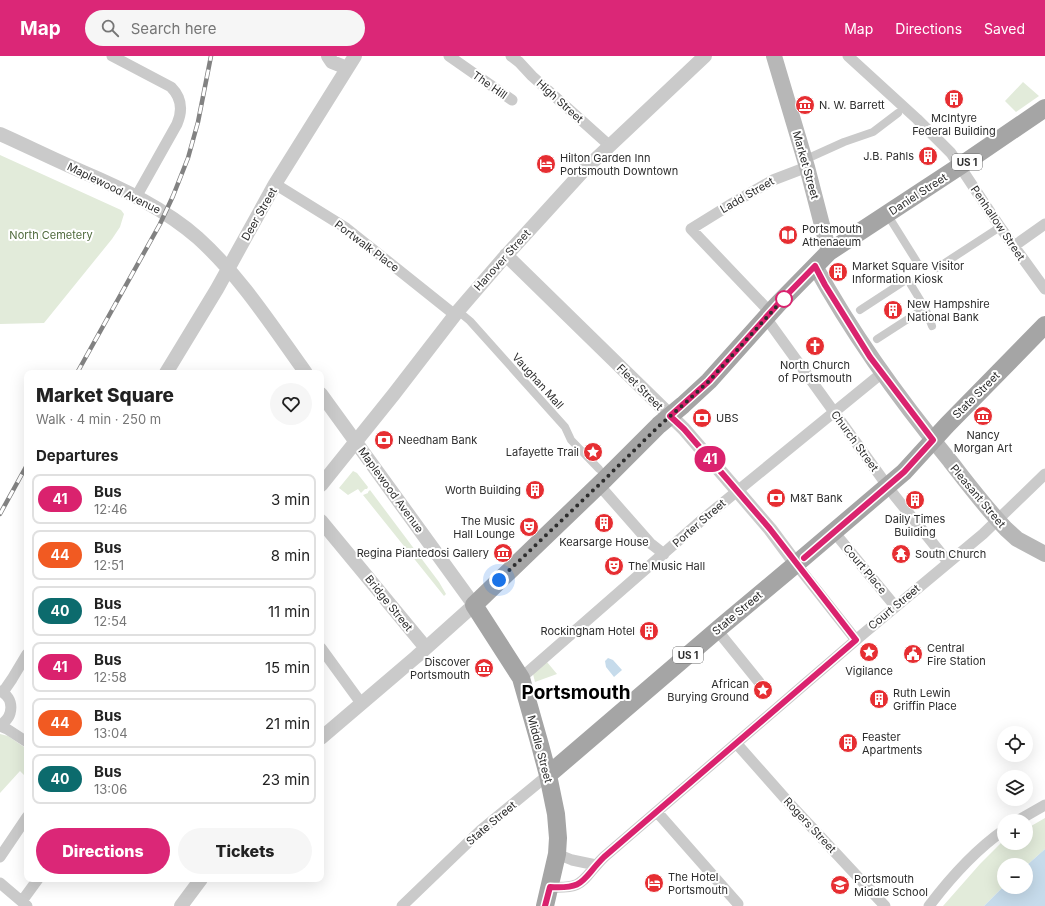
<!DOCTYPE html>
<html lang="en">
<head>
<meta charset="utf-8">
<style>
  :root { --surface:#fff; --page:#f6f6f6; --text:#222; --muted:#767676; --line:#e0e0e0; --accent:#db2777 }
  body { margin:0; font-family:Inter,sans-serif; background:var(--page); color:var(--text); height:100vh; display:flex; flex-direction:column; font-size:15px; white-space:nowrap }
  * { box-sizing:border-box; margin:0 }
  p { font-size:13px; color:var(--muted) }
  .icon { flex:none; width:22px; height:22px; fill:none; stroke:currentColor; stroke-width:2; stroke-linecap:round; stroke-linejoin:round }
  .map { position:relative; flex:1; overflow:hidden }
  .panel { position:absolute; left:24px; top:314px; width:300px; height:512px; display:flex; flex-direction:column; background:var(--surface); border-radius:8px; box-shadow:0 4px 16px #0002 }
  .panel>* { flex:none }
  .badge { padding:0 8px; border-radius:13px; font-size:14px; line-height:26px }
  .fabs { position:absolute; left:997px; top:670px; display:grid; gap:8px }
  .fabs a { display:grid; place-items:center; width:36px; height:36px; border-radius:50%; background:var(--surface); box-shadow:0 4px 16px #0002; font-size:20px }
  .you { position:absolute; width:20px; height:20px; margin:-10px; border:3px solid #fff; border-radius:50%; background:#1a73e8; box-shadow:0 0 0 6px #1a73e833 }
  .map>.badge { position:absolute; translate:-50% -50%; box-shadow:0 0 0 2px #fff }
  h2 { padding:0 12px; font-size:15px; line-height:36px }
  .round { display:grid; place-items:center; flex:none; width:42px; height:42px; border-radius:21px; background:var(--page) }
  .head { display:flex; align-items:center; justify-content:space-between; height:68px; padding:0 12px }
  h1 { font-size:19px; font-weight:800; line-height:30px }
  .primary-button { display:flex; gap:8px; margin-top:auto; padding:8px 12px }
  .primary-button a { flex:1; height:46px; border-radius:24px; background:var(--accent); color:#fff; font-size:16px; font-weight:800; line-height:46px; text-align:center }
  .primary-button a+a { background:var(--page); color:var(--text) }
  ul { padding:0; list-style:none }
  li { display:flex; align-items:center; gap:12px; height:50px; margin:0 8px 6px; padding:0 4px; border:2px solid var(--line); border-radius:8px }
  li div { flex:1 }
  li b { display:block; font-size:15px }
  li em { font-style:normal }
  li .badge { min-width:44px; font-weight:700; text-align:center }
  header { display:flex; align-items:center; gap:24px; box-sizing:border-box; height:56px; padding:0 20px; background:var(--accent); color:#fff }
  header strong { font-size:19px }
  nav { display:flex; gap:22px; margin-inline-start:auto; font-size:14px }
  .search { width:280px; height:36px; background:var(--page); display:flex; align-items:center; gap:10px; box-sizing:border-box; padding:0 14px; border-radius:22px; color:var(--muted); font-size:15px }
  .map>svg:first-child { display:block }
</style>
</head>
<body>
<header>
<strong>Map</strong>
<div class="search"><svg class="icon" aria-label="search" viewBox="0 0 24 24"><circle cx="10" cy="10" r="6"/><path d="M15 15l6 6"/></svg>Search here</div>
<nav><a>Map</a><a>Directions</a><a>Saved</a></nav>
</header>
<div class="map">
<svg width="1045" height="850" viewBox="0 0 1045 850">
  <rect width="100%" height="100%" fill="#fff"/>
  <!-- green -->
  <path fill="#e2ebda" d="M1023,26L1039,40L1016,56L1005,45Z
    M0,99L121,154L124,158L120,171L112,183L44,267L0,268Z
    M353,415L357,417L368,431L367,433H365L361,437L358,433L348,439L339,432Z
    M370,434L439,526L446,538L444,540L363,439L368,437V436Z
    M547,606L557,618L535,626L533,618Z
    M0,678L8,680L27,693V722L20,715L0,737Z
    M1045,762V793L1026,810V809H1004V830L984,850H943L980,808L1001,787L1004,785V787H1026V773Z"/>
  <!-- water -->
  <path fill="#c6dbeb" d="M608,602L613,604L622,614L614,621L606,611L605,605Z
    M1045,793V850H984L1004,830V831H1026V810Z"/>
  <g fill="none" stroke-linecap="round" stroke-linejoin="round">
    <!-- pedestrian -->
    <path stroke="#cacaca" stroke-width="8" d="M813,100L844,86L873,76L898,57
      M887,158L917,206
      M937,212L1000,171
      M911,229L925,252L932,270
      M860,254L906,224
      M458,255L470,265L565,371L571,384L599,413
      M877,283L925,252"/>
    <!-- minor -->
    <path stroke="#cacaca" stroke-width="11" d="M112,0L171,31C182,42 183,54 177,68L136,141
      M449,0L512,44
      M511,0L519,6L532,20L610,90
      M848,0L917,63L951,97L1000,171L1045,233
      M275,128L346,172L455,259
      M1014,190L1045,168
      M771,257L691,173L733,147L773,124L807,111
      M766,262L894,439L948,506
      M599,429L650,487L664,498
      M834,476L895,550
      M796,508L856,584
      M717,574L759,626
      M321,592L361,647
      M521,622L703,463L882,317
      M0,635C15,642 14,661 0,669
      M3,636L12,623L27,598
      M0,670L7,673L27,686
      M736,687L790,748L885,850
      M657,756L738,848
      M1017,765L1045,749
      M557,798L572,804L596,809
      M0,801L27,761
      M0,827L27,850
      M550,831C586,833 581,824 604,801L863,578L983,478L1045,418
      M22,845L38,823
      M402,850L481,774L548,719
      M929,850C951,821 974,795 1004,774"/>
    <!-- tertiary -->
    <path stroke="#cacaca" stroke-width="14" d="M328,0L332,6L347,12
      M0,78C27,90 55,104 83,116C123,133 165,153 198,182C241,221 272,270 306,317
      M506,199L684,373L770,473L796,508
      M166,317L217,233L275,128L355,0
      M321,338L474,549L416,601L321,682
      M321,429L394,338L458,255L502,204L584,114L705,0
      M321,465L426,592
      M181,850L201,823"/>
    <!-- secondary -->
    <path stroke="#b7b7b7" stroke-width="16" d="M774,0L807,111L829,196
      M815,210C854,281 899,343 950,405C968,428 986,452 1006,473L1017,483L1045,498"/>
    <!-- primary -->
    <path stroke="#a5a5a5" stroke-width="18" d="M548,719L723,569L796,508L904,416L947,369L1045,269
      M545,850L557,798L558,782L556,758L548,719L540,689L521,622L474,549L604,424L659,369L683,349L709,325L778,248L829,196L960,110L1045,52"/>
    <defs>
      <path id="rail" d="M77,317L160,168L173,140L188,102L198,66L211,0
        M0,458L27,409"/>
    </defs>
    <!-- rail casing -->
    <use href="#rail" stroke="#828282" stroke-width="4.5"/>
    <!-- rail -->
    <use href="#rail" stroke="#fff" stroke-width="3" stroke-dasharray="9" stroke-linecap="butt"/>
  </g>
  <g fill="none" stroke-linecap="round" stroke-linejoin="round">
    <defs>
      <path id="line" d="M545,850L550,831C586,833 581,824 604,801L856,584L770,473L684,373L670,360L709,325L778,248L815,210L825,229L870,301L933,384L904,416L804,502"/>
    </defs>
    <!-- line casing -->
    <use href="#line" stroke="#fff" stroke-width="9"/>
    <!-- line -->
    <use href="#line" stroke="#da226e" stroke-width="6"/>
    <!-- walk -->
    <path stroke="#2d2d2d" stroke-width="4" stroke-dasharray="0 7.2" d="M499,524L604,424L660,369L683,349L709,325L787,239L784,243"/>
  </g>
  <!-- icons -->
  <defs>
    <symbol id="building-disc" viewBox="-11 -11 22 22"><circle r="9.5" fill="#e62e32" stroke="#fff"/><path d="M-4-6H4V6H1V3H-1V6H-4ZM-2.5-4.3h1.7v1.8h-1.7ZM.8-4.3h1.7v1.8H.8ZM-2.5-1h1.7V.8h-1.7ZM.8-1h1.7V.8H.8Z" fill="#fff"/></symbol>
    <symbol id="museum-disc" viewBox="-11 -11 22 22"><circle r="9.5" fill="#e62e32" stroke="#fff"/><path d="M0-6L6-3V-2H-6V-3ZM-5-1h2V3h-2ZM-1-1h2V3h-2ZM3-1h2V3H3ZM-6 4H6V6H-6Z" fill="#fff"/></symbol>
    <symbol id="hotel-disc" viewBox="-11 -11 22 22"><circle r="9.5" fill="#e62e32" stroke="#fff"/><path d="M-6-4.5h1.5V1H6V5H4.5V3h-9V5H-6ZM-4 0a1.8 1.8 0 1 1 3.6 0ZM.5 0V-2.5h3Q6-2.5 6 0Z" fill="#fff"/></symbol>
    <symbol id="library-disc" viewBox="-11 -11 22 22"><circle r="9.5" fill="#e62e32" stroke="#fff"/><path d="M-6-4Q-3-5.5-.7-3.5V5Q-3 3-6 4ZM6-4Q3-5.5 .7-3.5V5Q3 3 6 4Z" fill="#fff"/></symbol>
    <symbol id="church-disc" viewBox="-11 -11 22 22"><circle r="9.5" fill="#e62e32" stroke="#fff"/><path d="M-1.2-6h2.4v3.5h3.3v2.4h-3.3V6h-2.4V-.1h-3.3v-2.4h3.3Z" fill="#fff"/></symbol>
    <symbol id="bank-disc" viewBox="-11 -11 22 22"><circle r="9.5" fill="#e62e32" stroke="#fff"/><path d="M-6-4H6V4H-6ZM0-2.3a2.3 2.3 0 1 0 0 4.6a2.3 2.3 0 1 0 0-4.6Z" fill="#fff"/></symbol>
    <symbol id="sight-disc" viewBox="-11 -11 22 22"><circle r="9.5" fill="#e62e32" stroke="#fff"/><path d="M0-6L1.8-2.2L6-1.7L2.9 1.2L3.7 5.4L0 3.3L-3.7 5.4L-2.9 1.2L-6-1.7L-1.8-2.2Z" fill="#fff"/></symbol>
    <symbol id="theatre-disc" viewBox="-11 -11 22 22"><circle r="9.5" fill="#e62e32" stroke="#fff"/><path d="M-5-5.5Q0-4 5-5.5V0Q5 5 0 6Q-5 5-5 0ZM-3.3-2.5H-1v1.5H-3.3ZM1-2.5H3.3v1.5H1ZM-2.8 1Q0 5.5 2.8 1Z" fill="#fff"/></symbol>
    <symbol id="temple-disc" viewBox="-11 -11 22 22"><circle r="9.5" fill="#e62e32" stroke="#fff"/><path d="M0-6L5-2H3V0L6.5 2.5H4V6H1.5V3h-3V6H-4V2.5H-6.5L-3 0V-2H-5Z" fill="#fff"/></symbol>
    <symbol id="civic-disc" viewBox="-11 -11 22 22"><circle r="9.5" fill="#e62e32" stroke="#fff"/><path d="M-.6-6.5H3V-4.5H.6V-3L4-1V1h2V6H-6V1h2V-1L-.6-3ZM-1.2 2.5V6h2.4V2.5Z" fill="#fff"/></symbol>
    <symbol id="school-disc" viewBox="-11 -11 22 22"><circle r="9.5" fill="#e62e32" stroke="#fff"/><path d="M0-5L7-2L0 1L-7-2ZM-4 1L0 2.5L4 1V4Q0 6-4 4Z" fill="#fff"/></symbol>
  </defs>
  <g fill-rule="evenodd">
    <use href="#building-disc" x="943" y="32" width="22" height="22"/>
    <use href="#museum-disc" x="794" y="38" width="22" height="22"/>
    <use href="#building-disc" x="917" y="89" width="22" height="22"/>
    <use href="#hotel-disc" x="535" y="97" width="22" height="22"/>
    <use href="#library-disc" x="777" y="168" width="22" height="22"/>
    <use href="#building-disc" x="827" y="205" width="22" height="22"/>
    <use href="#building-disc" x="882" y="243" width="22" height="22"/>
    <use href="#church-disc" x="804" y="279" width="22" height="22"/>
    <use href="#museum-disc" x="972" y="349" width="22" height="22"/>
    <use href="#bank-disc" x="691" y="351" width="22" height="22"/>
    <use href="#bank-disc" x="373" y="373" width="22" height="22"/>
    <use href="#sight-disc" x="582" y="385" width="22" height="22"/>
    <use href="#building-disc" x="524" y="423" width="22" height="22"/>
    <use href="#bank-disc" x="765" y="431" width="22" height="22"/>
    <use href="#building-disc" x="904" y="433" width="22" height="22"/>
    <use href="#building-disc" x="593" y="456" width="22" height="22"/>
    <use href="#theatre-disc" x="518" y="460" width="22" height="22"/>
    <use href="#museum-disc" x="492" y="486" width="22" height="22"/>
    <use href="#temple-disc" x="890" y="487" width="22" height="22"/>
    <use href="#theatre-disc" x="603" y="499" width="22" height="22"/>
    <use href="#building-disc" x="638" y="564" width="22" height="22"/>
    <use href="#sight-disc" x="858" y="585" width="22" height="22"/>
    <use href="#civic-disc" x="902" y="587" width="22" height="22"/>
    <use href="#museum-disc" x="473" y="601" width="22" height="22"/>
    <use href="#sight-disc" x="752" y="623" width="22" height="22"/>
    <use href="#building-disc" x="868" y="632" width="22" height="22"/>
    <use href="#building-disc" x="837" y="676" width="22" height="22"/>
    <use href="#hotel-disc" x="643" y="816" width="22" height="22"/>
    <use href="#school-disc" x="829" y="818" width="22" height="22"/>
  </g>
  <!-- markers -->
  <circle fill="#fff" stroke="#da226e" stroke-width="2" cx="784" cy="243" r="8"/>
  <g text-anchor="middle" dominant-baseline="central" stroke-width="4" stroke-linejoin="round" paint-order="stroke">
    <!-- shield labels -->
    <g fill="#fff" stroke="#6c6c6c" stroke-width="1">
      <rect x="952" y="98" width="30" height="16" rx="3"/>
      <rect x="673" y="591" width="30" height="16" rx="3"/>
    </g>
    <g font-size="10" font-weight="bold" fill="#2d2d2d">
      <text x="967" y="106">US 1</text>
      <text x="688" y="599">US 1</text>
    </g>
    <!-- street labels -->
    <g font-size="11" fill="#2d2d2d" stroke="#fff">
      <text transform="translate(490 29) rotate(35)">The Hill</text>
      <text transform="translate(560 45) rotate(42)">High Street</text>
      <text transform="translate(806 109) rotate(74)">Market Street</text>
      <text transform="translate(114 132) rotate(26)">Maplewood Avenue</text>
      <text transform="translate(918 138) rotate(-33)">Daniel Street</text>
      <text transform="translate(747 139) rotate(-30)">Ladd Street</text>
      <text transform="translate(259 158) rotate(-60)">Deer Street</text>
      <text transform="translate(998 167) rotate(56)">Penhallow Street</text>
      <text transform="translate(367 190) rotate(37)">Portwalk Place</text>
      <text transform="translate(502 204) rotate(-48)">Hanover Street</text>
      <text transform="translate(538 325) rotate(48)">Vaughan Mall</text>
      <text transform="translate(640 331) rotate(45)">Fleet Street</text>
      <text transform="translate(976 339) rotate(-45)">State Street</text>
      <text transform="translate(855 385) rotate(54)">Church Street</text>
      <text transform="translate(391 434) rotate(54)">Maplewood Avenue</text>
      <text transform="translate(978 440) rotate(50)">Pleasant Street</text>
      <text transform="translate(699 467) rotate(-41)">Porter Street</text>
      <text transform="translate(865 513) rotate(50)">Court Place</text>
      <text transform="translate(389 547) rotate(51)">Bridge Street</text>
      <text transform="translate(894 551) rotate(-40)">Court Street</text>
      <text transform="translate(737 557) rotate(-40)">State Street</text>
      <text transform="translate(540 693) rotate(75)">Middle Street</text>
      <text transform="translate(491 767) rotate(-40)">State Street</text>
      <text transform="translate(810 769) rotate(47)">Rogers Street</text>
    </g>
    <!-- poi labels -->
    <g font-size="11" fill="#2d2d2d" stroke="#fff" text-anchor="start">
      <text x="819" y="49">N. W. Barrett</text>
      <text x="954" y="62" text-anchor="middle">McIntyre<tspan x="954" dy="13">Federal Building</tspan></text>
      <text x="914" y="100" text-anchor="end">J.B. Pahls</text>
      <text x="560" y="102">Hilton Garden Inn<tspan x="560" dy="13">Portsmouth Downtown</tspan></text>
      <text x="802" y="173">Portsmouth<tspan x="802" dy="13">Athenaeum</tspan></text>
      <text x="852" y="210">Market Square Visitor<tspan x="852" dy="13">Information Kiosk</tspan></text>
      <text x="907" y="248">New Hampshire<tspan x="907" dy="13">National Bank</tspan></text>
      <text x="815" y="309" text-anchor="middle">North Church<tspan x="815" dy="13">of Portsmouth</tspan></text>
      <text x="716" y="362">UBS</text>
      <text x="983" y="379" text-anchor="middle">Nancy<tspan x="983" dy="13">Morgan Art</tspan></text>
      <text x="398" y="384">Needham Bank</text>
      <text x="579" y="396" text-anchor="end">Lafayette Trail</text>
      <text x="521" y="434" text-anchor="end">Worth Building</text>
      <text x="790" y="442">M&amp;T Bank</text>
      <text x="915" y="463" text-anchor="middle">Daily Times<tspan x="915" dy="13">Building</tspan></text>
      <text x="515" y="465" text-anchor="end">The Music<tspan x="515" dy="13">Hall Lounge</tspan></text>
      <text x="604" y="486" text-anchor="middle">Kearsarge House</text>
      <text x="489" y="497" text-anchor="end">Regina Piantedosi Gallery</text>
      <text x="915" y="498">South Church</text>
      <text x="628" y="510">The Music Hall</text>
      <text x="635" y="575" text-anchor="end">Rockingham Hotel</text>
      <text x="927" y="592">Central<tspan x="927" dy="13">Fire Station</tspan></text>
      <text x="470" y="606" text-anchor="end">Discover<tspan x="470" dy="13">Portsmouth</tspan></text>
      <text x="869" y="615" text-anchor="middle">Vigilance</text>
      <text x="749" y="628" text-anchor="end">African<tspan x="749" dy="13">Burying Ground</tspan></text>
      <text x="893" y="637">Ruth Lewin<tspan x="893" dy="13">Griffin Place</tspan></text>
      <text x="862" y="681">Feaster<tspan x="862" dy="13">Apartments</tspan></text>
      <text x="668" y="821">The Hotel<tspan x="668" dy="13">Portsmouth</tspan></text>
      <text x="854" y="823">Portsmouth<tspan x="854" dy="13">Middle School</tspan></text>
    </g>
    <!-- park labels -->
    <g font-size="11" fill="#4e693b" stroke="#fff">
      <text x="51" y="179">North Cemetery</text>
    </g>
    <!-- town labels -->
    <g font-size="19" font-weight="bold" fill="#000" stroke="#fff">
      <text x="576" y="636">Portsmouth</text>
    </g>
  </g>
</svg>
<div class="fabs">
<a><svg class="icon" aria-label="locate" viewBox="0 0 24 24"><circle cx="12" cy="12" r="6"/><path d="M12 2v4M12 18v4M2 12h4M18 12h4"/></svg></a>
<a><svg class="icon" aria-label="layers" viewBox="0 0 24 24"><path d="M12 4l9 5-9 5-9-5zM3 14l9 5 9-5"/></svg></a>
<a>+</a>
<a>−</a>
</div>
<div class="you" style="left:499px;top:524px"></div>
<b class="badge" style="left:710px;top:403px;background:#da226e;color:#fff">41</b>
<section class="panel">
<div class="head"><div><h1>Market Square</h1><p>Walk · 4 min · 250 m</p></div><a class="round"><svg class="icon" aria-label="heart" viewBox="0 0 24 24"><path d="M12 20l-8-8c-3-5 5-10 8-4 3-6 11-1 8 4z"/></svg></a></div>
<h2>Departures</h2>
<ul>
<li><span class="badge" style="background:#da226e;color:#fff">41</span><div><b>Bus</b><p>12:46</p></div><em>3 min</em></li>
<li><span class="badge" style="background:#f15a22;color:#fff">44</span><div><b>Bus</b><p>12:51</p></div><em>8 min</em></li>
<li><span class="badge" style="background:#0c6b6d;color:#fff">40</span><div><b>Bus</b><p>12:54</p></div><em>11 min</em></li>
<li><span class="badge" style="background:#da226e;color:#fff">41</span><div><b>Bus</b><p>12:58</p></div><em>15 min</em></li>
<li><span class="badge" style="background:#f15a22;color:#fff">44</span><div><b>Bus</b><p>13:04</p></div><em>21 min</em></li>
<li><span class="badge" style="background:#0c6b6d;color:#fff">40</span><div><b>Bus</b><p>13:06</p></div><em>23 min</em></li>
</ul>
<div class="primary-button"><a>Directions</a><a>Tickets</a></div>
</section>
</div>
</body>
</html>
